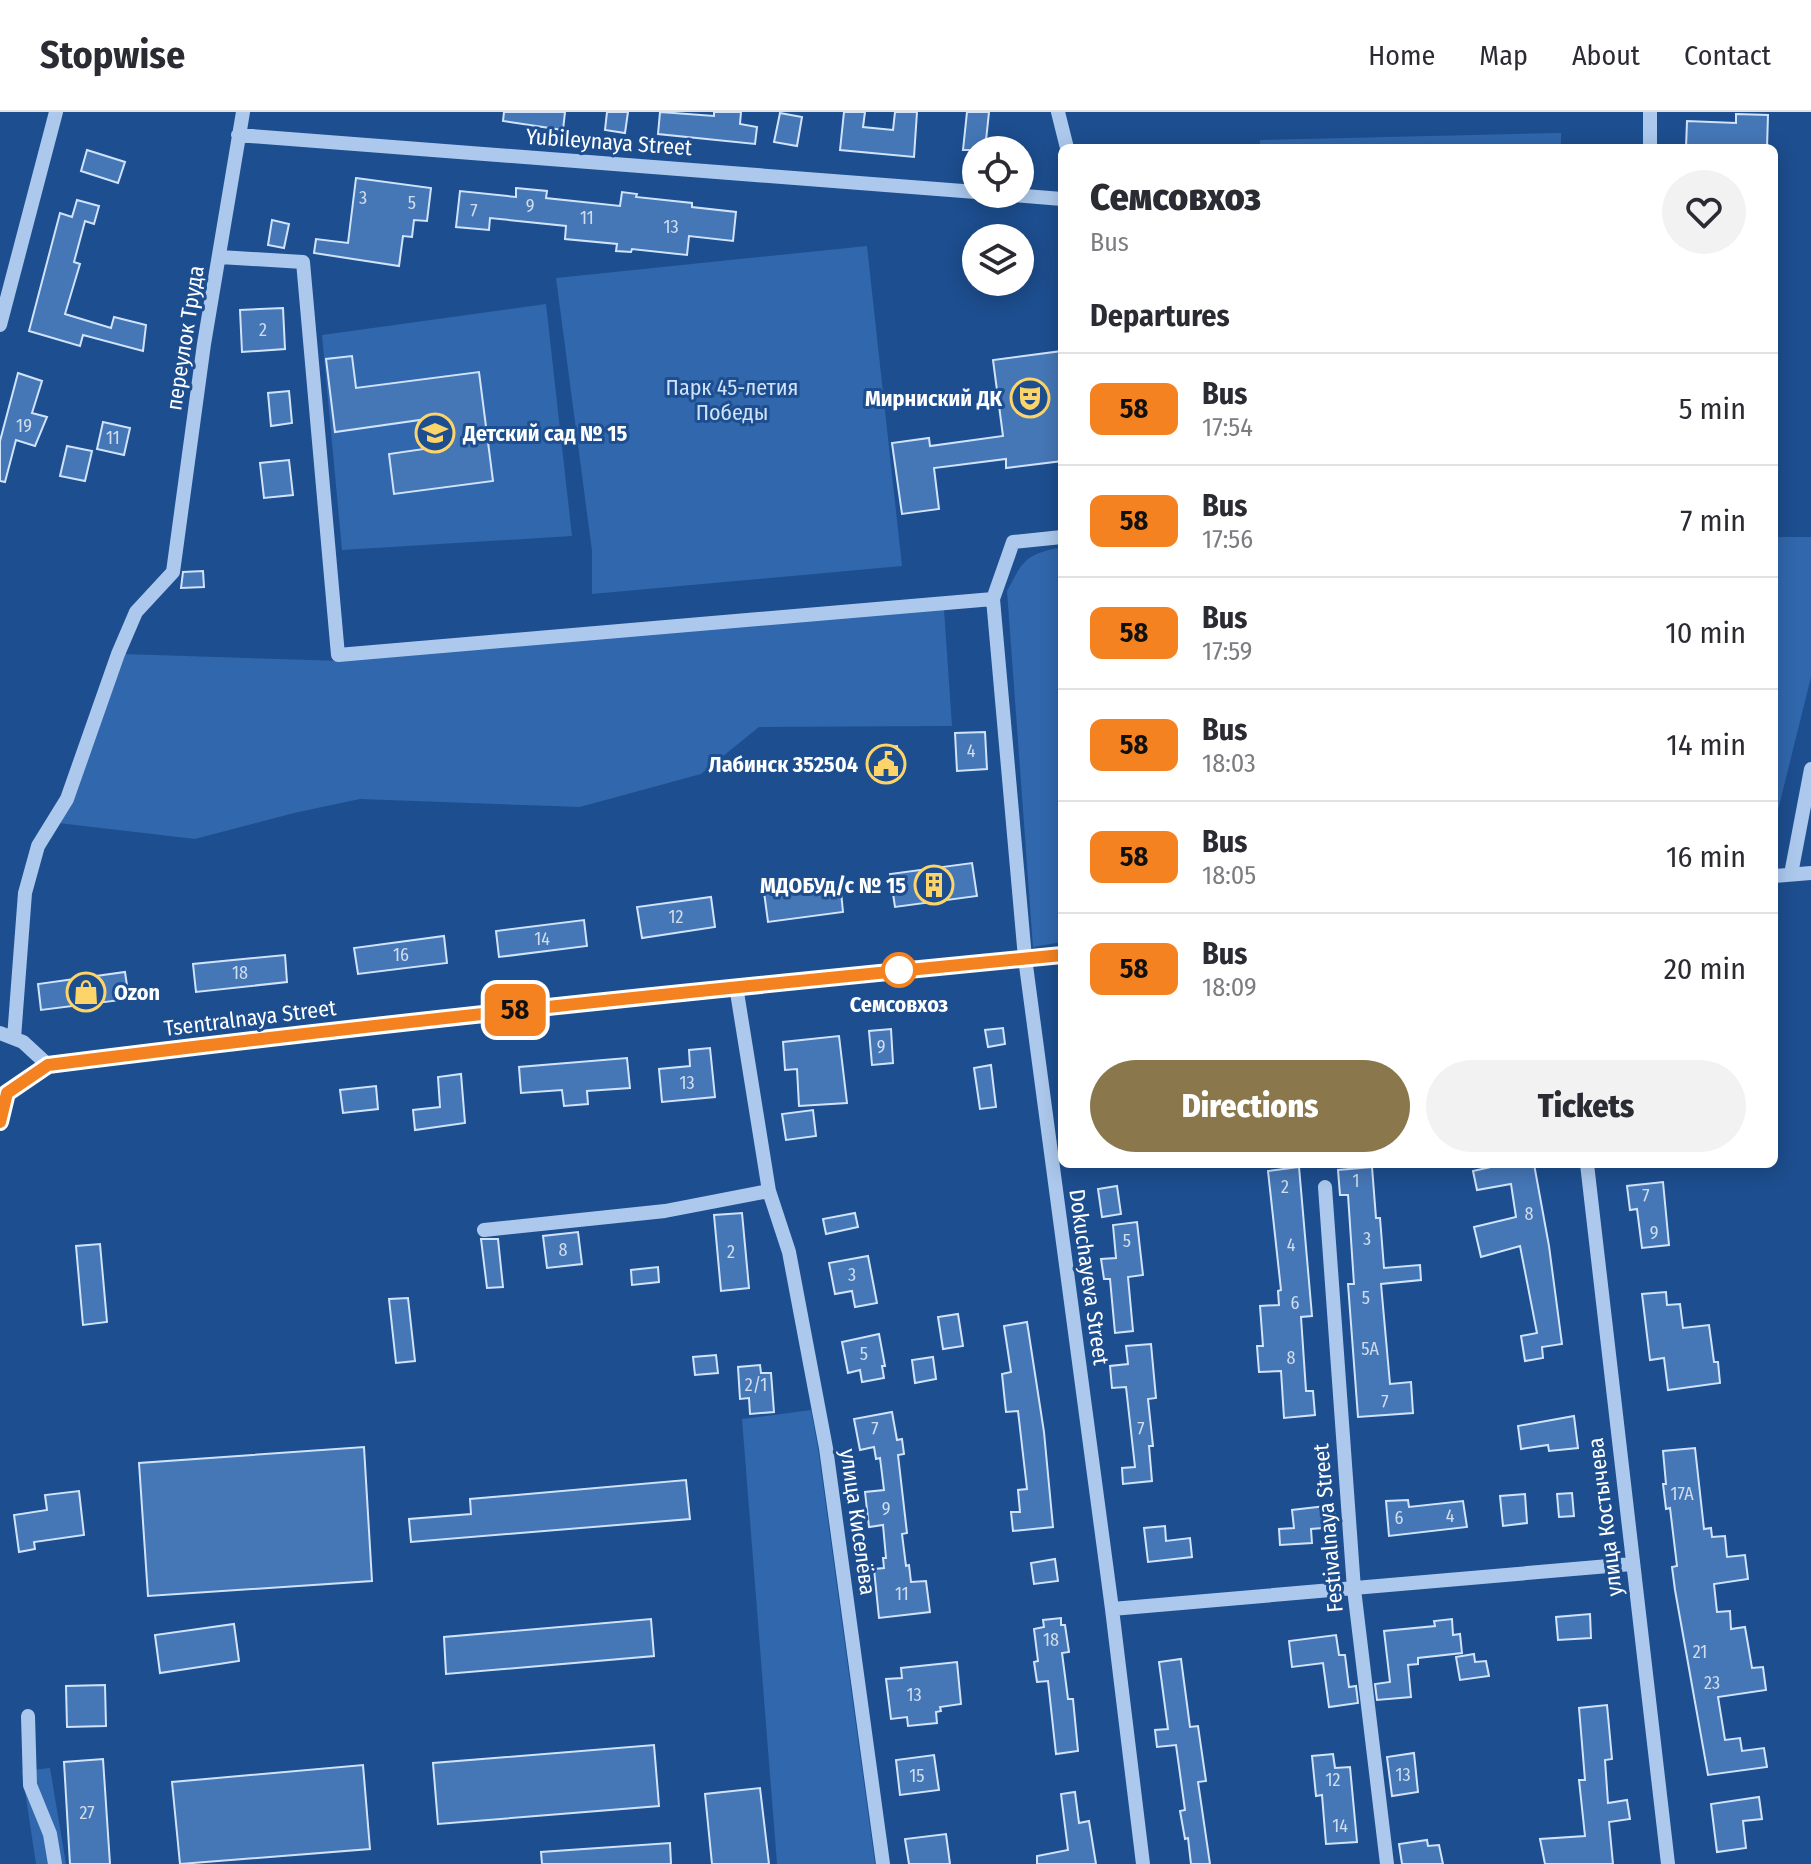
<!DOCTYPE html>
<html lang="en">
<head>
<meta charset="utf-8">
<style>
  :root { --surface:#fff; --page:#f2f2f3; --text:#2b2b33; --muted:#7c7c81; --line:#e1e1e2; --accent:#8a774c }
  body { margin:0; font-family:"Fira Sans Condensed",sans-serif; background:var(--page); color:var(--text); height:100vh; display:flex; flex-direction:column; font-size:30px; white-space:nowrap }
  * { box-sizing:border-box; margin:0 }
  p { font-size:26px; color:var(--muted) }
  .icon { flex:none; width:44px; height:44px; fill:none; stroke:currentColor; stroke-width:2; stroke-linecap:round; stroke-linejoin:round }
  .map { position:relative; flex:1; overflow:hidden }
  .drawer { position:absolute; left:1058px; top:32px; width:720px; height:1024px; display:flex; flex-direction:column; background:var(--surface); border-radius:12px; box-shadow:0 4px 20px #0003 }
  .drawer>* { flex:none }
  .badge { padding:0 16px; border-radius:12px; font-size:28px; line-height:52px }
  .fabs { position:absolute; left:962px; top:24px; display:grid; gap:16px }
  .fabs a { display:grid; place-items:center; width:72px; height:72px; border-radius:50%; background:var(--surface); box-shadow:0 4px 20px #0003; font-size:40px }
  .map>.badge { position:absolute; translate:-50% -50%; box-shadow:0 0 0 4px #fff }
  h2 { padding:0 32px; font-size:30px; line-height:72px }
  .round { display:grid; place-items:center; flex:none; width:84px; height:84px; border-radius:42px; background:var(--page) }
  .head { display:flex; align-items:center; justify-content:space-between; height:136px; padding:0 32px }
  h1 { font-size:38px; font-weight:800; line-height:60px }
  .cta { display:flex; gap:16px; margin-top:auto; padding:16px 32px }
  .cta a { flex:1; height:92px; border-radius:48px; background:var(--accent); color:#fff; font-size:32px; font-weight:800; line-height:92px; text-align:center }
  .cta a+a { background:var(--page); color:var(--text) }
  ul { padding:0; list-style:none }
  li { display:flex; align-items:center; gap:24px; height:112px; padding:0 32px; border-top:2px solid var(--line) }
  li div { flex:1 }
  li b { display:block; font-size:30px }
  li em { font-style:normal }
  li .badge { min-width:88px; font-weight:700; text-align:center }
  header { display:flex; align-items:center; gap:48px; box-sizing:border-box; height:112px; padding:0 40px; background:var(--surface); border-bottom:2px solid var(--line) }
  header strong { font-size:38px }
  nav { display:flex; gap:44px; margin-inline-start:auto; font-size:28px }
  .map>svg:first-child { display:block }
</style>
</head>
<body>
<header>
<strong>Stopwise</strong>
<nav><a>Home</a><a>Map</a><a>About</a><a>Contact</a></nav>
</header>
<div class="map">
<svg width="1811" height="1752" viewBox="0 0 1811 1752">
  <rect width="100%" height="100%" fill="#1d4e8f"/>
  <!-- green -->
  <path fill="#3067ad" d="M1561,21V36H1260V28Z
    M867,134L902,454L592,482V439L556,166Z
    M546,192L572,424L342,438L322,223Z
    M1774,425H1811V565L1774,714Z
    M1057,436L1062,438V830L1033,835L1007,479C1022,451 1024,443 1057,436Z
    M944,497L952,614L759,615L701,662L580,695L360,687L294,701L195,727L58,711L123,542L342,549Z
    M811,1298L818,1336L875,1752H777L742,1307Z
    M50,1656L66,1752H36L22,1659Z"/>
  <!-- building -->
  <path fill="#4577b7" stroke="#d1e3fa" stroke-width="2" d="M504,0H565L563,18L503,9Z
    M607,0H628L625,21L605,18Z
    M660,0L714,4V0H741L740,12L757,15L755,32L658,22Z
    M844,0H865L863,15L893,18L895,0H917L914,45L840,38Z
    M967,0H989L985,38H963Z
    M780,1L802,5L797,34L774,30Z
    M1736,2L1768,3L1767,36H1686L1687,9L1736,11Z
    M87,38L125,50L118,71L81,59Z
    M356,66L431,76L427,109L414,108L412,125L403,124L399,154L314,141L316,127L348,131Z
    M516,76L547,79L546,86L620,94L622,80L637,82L636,85L692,91V95L736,100L733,129L689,124L687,143L632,137L631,140L616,139L617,132L565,127L566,114L490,106L489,118L456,115L460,79L516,85Z
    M77,88L99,94L94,112L85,109L74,150L80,152L65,202L111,216L114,205L146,213L143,239L83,223L80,234L29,219L60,101L72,105Z
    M272,108L289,112L284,136L268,133Z
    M283,196L285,237L242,240L240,198Z
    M1062,239V349L1006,356V347L934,356L939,397L902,402L892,331L929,326L930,334L1003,324L993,248Z
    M352,244L356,276L479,260L493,369L394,382L389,342L424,337L420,308L335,320L326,247Z
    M18,261L42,269L32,301L47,305L35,334L16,328L5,370L0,369V329Z
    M289,279L292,311L271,314L268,281Z
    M103,310L130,316L124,343L97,337Z
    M67,334L92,339L85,369L60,364Z
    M289,348L293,383L264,386L260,351Z
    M203,459L204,475L181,476L183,460Z
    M985,620L987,657L957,659L955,621Z
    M897,634L900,659L881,661L879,636Z
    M972,751L977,784L895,795L890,762Z
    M840,770L843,800L768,810L764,780Z
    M711,785L715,815L642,826L637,795Z
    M584,808L587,834L499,845L496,819Z
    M444,824L447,851L358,862L354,836Z
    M285,843L287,870L196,880L193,852Z
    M125,860L129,887L41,898L38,872Z
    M1003,916L1005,932L988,935L985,918Z
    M891,917L893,951L872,953L869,919Z
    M839,924L847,991L799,994L797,957L785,958L783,930Z
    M710,936L715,985L662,990L659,957L690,954L689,938Z
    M627,946L630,976L587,979L588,992L564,994L562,978L521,981L519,955Z
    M991,953L996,995L980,997L974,956Z
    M461,962L465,1011L415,1018L413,998L440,995L438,965Z
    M376,974L378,997L343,1001L340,978Z
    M813,998L816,1024L786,1028L782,1002Z
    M1504,1052H1534L1549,1134L1562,1232L1542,1235L1543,1246L1525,1249L1521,1224L1537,1221L1520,1134L1481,1145L1474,1115L1516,1105L1511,1072L1477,1078L1473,1059Z
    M1299,1055L1312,1204L1301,1205L1306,1279H1313L1315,1303L1284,1306L1281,1259L1259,1260L1257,1234H1263L1260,1194L1279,1193L1278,1179L1281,1178L1268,1059Z
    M1372,1055L1376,1106H1380L1384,1156L1420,1153L1421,1168L1381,1172L1390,1272L1411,1270L1413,1301L1358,1305L1348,1172H1354L1348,1083H1340L1338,1058Z
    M1663,1070L1669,1133L1642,1136L1637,1097L1630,1098L1627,1074Z
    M1117,1074L1121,1102L1102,1105L1098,1077Z
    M742,1101L749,1176L721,1179L714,1103Z
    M855,1101L858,1115L826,1122L823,1107Z
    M1137,1110L1143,1163L1128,1165L1133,1219L1115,1221L1110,1167H1104L1101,1147L1116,1146L1113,1113Z
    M578,1120L582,1152L547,1156L543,1124Z
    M481,1127H498L503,1175L487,1176Z
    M100,1132L107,1210L83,1213L76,1134Z
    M868,1144L877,1191L855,1195L852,1179L835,1182L829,1151Z
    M658,1155L659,1170L632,1173L631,1158Z
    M1666,1180L1667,1193L1680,1192L1683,1216L1709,1213L1714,1250H1718L1720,1271L1668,1278L1664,1246L1650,1248L1642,1182Z
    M408,1186L415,1249L396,1251L389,1187Z
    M958,1202L963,1234L943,1237L938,1205Z
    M1027,1210L1044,1320L1053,1415L1013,1419L1011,1400H1020L1018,1378L1027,1377L1018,1299L1006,1300L1002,1262L1011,1260L1004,1214Z
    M879,1222L885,1254H882L884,1266L862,1270L860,1258L848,1261L842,1230Z
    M1151,1232L1156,1286L1148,1287L1153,1334H1149L1152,1369L1123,1372L1122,1356L1135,1355L1126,1275L1112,1276L1110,1254L1128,1252L1126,1234Z
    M716,1243L718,1261L695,1263L693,1245Z
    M933,1245L936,1267L915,1271L912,1248Z
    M760,1253L761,1261H771L774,1300L750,1302L749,1286L740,1287L738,1255Z
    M892,1300L897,1328L902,1327L904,1342L898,1343L907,1421L902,1422L906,1454L909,1453L911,1470L926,1469L930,1500L879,1506L874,1457L884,1456L883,1446H886L883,1413L869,1415L865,1380L884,1378L880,1346L876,1347L874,1335L860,1338L854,1307Z
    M1574,1304L1578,1336L1549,1339L1548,1333L1521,1337L1518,1314Z
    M364,1335L372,1469L148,1484L139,1351Z
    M1695,1336L1704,1417L1711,1416L1712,1425L1725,1424L1727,1445L1745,1443L1748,1467L1714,1472L1717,1500L1730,1499L1731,1517L1745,1515L1752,1556L1763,1555L1766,1578L1718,1585L1725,1628L1740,1626L1742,1639L1764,1636L1767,1655L1708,1663L1675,1478L1672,1455L1677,1454L1670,1396L1666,1397L1663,1372H1666L1663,1339Z
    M686,1368L690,1407L411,1430L409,1407L471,1402L470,1387Z
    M79,1379L84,1423L34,1430L35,1437L19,1440L14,1403L47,1398L45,1383Z
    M1572,1381L1574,1404L1559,1405L1557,1382Z
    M1525,1382L1527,1411L1503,1414L1500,1384Z
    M1408,1388L1409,1395L1463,1389L1467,1415L1389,1424L1386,1389Z
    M1334,1393L1336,1415L1311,1417L1312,1431L1280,1433L1279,1417L1294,1416L1292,1398Z
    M1165,1414L1166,1429L1190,1426L1192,1445L1148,1450L1144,1416Z
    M1055,1447L1058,1469L1034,1472L1031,1451Z
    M1590,1502L1591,1526L1558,1528L1556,1505Z
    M1061,1506V1513H1065L1069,1540L1062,1541L1068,1587H1073L1078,1639L1056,1642L1048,1569L1037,1570L1034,1550L1038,1549L1034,1517L1044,1515L1043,1508Z
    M651,1507L654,1544L446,1562L444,1525Z
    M1452,1507L1453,1523L1460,1522L1462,1541L1418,1546V1552L1408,1553L1411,1585L1377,1588L1375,1572L1390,1570L1384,1519L1435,1514L1434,1509Z
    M234,1512L239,1549L160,1561L155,1523Z
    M1336,1523L1339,1543H1345L1349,1575L1356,1574L1358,1591L1329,1595L1323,1551L1292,1555L1289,1529Z
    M1474,1542L1475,1550L1486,1549L1489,1564L1460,1568L1456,1545Z
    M1181,1547L1190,1615L1198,1614L1206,1669L1198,1670L1210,1752H1191L1188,1726L1185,1727L1180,1699L1185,1698L1176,1633L1157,1635L1155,1618L1168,1617L1159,1550Z
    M957,1550L961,1592L940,1595L941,1599L936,1600L937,1611L908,1614L907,1605L891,1607L886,1567L902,1566L901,1556Z
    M105,1573L106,1614L67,1615L66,1574Z
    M1607,1593L1612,1647L1605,1648L1608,1691L1627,1688L1630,1707L1609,1710L1613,1752H1545L1540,1727L1585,1724L1579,1668H1585L1579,1596Z
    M654,1633L659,1694L438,1712L433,1651Z
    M1414,1641L1418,1680L1392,1684L1387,1645Z
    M1333,1642L1335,1656L1350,1655L1357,1730L1326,1732L1322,1683L1316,1684L1312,1644Z
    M934,1643L939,1678L900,1683L896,1648Z
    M103,1647L110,1752H70L64,1650Z
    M363,1653L370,1737L180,1752L172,1670Z
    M760,1676L769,1752H712L705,1682Z
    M1075,1680L1079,1711L1089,1709L1096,1752H1037V1744L1068,1738L1061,1682Z
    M1759,1685L1762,1707L1743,1709L1746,1736L1717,1740L1711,1692Z
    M946,1722L950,1752H909L905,1727Z
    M1427,1728L1428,1734L1439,1733L1443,1752H1402L1399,1732Z
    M670,1731L671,1752H542L541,1740Z"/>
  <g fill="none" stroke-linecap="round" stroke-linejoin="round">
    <!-- minor -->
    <path stroke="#acc9ed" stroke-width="14" d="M1058,0L1067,36
      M238,23L976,80
      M1650,36V0
      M1002,82L1062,87
      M220,145L303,150L338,543L993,487L1013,430L1062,425
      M0,213L56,0
      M993,487L1025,846L1112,1497L1143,1752
      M1791,762L1811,657
      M1774,764L1811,761
      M736,874L769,1079L789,1140L826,1336L883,1752
      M0,921L23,930L48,953
      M14,926L25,781L38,734L67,687L118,542L136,500L173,460L204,232L243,0
      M0,1010L7,981L48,953L331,918L736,874L1062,843
      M1587,1052L1668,1752
      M1325,1075L1354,1477L1387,1752
      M484,1118L665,1099L769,1079
      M1112,1497L1632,1452
      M28,1604L30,1673L50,1722L55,1752"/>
  </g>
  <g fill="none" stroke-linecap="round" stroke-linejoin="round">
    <defs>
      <path id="line" d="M0,1010L7,981L48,953C386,910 724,876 1062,843"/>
    </defs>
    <!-- line casing -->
    <use href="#line" stroke="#fff" stroke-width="18"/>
    <!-- line -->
    <use href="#line" stroke="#f58220" stroke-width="12"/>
  </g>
  <!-- icons -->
  <defs>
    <symbol id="theatre-ring" viewBox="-11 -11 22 22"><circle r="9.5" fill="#1d4e8f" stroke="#fdd46a" stroke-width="1.5"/><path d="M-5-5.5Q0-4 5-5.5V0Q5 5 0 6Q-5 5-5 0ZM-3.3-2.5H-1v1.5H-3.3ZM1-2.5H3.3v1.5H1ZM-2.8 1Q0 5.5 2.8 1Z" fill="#fdd46a"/></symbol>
    <symbol id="school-ring" viewBox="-11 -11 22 22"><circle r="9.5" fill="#1d4e8f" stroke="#fdd46a" stroke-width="1.5"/><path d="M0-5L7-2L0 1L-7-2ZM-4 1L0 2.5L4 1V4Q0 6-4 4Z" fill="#fdd46a"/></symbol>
    <symbol id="civic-ring" viewBox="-11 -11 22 22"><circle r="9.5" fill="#1d4e8f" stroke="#fdd46a" stroke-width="1.5"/><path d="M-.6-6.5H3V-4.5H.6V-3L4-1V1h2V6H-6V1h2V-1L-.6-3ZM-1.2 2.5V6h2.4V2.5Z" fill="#fdd46a"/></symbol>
    <symbol id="building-ring" viewBox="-11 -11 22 22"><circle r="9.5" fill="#1d4e8f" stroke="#fdd46a" stroke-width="1.5"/><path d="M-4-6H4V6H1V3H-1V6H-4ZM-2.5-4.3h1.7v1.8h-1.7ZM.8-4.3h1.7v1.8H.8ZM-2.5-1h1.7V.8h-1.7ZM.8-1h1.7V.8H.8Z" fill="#fdd46a"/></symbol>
    <symbol id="shop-ring" viewBox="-11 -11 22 22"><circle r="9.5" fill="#1d4e8f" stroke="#fdd46a" stroke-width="1.5"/><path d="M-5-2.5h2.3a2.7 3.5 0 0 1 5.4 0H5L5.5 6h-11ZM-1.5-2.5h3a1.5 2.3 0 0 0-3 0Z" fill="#fdd46a"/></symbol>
  </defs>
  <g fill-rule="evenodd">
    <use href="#theatre-ring" x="1008" y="264" width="44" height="44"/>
    <use href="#school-ring" x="413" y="299" width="44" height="44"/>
    <use href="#civic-ring" x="864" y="630" width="44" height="44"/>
    <use href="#building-ring" x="912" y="751" width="44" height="44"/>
    <use href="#shop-ring" x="64" y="858" width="44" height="44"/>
  </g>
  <!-- markers -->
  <circle fill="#fff" stroke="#f58220" stroke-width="4" cx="899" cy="858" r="16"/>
  <g text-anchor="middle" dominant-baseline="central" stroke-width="6" stroke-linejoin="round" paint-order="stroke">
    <!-- number labels -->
    <g font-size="18" fill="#d0dded">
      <text x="363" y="86">3</text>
      <text x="412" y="91">5</text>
      <text x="530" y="94">9</text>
      <text x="474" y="99">7</text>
      <text x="587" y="106">11</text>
      <text x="671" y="115">13</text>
      <text x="263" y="218">2</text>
      <text x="24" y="314">19</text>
      <text x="113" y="326">11</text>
      <text x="971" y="639">4</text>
      <text x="676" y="805">12</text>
      <text x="542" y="827">14</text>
      <text x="401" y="843">16</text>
      <text x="240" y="861">18</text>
      <text x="881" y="935">9</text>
      <text x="687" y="971">13</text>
      <text x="1356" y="1069">1</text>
      <text x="1285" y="1075">2</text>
      <text x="1646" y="1084">7</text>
      <text x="1529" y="1102">8</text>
      <text x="1654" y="1121">9</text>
      <text x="1367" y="1127">3</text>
      <text x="1127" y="1129">5</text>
      <text x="1291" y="1133">4</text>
      <text x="563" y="1138">8</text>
      <text x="731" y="1140">2</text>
      <text x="852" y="1163">3</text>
      <text x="1366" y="1186">5</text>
      <text x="1295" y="1191">6</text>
      <text x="1370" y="1237">5А</text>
      <text x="864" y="1242">5</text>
      <text x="1291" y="1246">8</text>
      <text x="756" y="1273">2/1</text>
      <text x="1385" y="1290">7</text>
      <text x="875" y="1317">7</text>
      <text x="1141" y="1317">7</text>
      <text x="1682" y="1382">17А</text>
      <text x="886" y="1397">9</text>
      <text x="1450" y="1404">4</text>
      <text x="1399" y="1406">6</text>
      <text x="902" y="1482">11</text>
      <text x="1051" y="1528">18</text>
      <text x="1700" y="1540">21</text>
      <text x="1712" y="1571">23</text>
      <text x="914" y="1583">13</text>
      <text x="1403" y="1663">13</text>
      <text x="917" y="1664">15</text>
      <text x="1333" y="1668">12</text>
      <text x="87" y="1701">27</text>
      <text x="1340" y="1714">14</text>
    </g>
    <!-- street labels -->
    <g font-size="22" fill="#fff" stroke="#1d4e8f">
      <text transform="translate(609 30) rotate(4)">Yubileynaya Street</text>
      <text transform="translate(185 226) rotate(-81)">переулок Труда</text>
      <text transform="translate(250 906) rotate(-7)">Tsentralnaya Street</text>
      <text transform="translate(1089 1165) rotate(82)">Dokuchayeva Street</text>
      <text transform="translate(1605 1405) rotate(-97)">улица Костычева</text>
      <text transform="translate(858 1410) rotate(82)">улица Киселёва</text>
      <text transform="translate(1328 1416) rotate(-95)">Festivalnaya Street</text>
    </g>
    <!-- park labels -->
    <g font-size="22" fill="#d1e3fa" stroke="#1d4e8f">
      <text x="732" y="275">Парк 45-летия<tspan x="732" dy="25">Победы</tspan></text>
    </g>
    <!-- poi labels -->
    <g font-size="22" font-weight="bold" fill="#fff" stroke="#1d4e8f" text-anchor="end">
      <text x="1002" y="286">Мирниский ДК</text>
      <text x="463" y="321" text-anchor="start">Детский сад № 15</text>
      <text x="858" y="652">Лабинск 352504</text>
      <text x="906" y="773">МДОБУд/с № 15</text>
      <text x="114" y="880" text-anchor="start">Ozon</text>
    </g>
    <!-- stop labels -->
    <g font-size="22" font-weight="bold" fill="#fff" stroke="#1d4e8f">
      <text x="899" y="892">Семсовхоз</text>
    </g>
  </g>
</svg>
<div class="fabs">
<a><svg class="icon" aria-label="locate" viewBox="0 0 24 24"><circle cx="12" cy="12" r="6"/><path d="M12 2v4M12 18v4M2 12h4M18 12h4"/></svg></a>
<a><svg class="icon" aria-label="layers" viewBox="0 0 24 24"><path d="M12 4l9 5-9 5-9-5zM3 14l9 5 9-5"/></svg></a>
</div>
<b class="badge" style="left:515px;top:898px;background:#f58220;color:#111">58</b>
<section class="drawer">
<div class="head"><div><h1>Семсовхоз</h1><p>Bus</p></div><a class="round"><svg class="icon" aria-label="heart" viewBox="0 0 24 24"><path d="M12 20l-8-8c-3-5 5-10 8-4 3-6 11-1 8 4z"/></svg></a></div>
<h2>Departures</h2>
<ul>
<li><span class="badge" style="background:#f58220;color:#111">58</span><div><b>Bus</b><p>17:54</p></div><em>5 min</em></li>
<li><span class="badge" style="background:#f58220;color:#111">58</span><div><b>Bus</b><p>17:56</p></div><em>7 min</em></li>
<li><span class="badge" style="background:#f58220;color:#111">58</span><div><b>Bus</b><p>17:59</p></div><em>10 min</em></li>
<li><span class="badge" style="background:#f58220;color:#111">58</span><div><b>Bus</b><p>18:03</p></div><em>14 min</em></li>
<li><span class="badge" style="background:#f58220;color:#111">58</span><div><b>Bus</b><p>18:05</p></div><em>16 min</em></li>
<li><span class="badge" style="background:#f58220;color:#111">58</span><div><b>Bus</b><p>18:09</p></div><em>20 min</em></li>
</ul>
<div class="cta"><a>Directions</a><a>Tickets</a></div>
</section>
</div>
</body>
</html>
